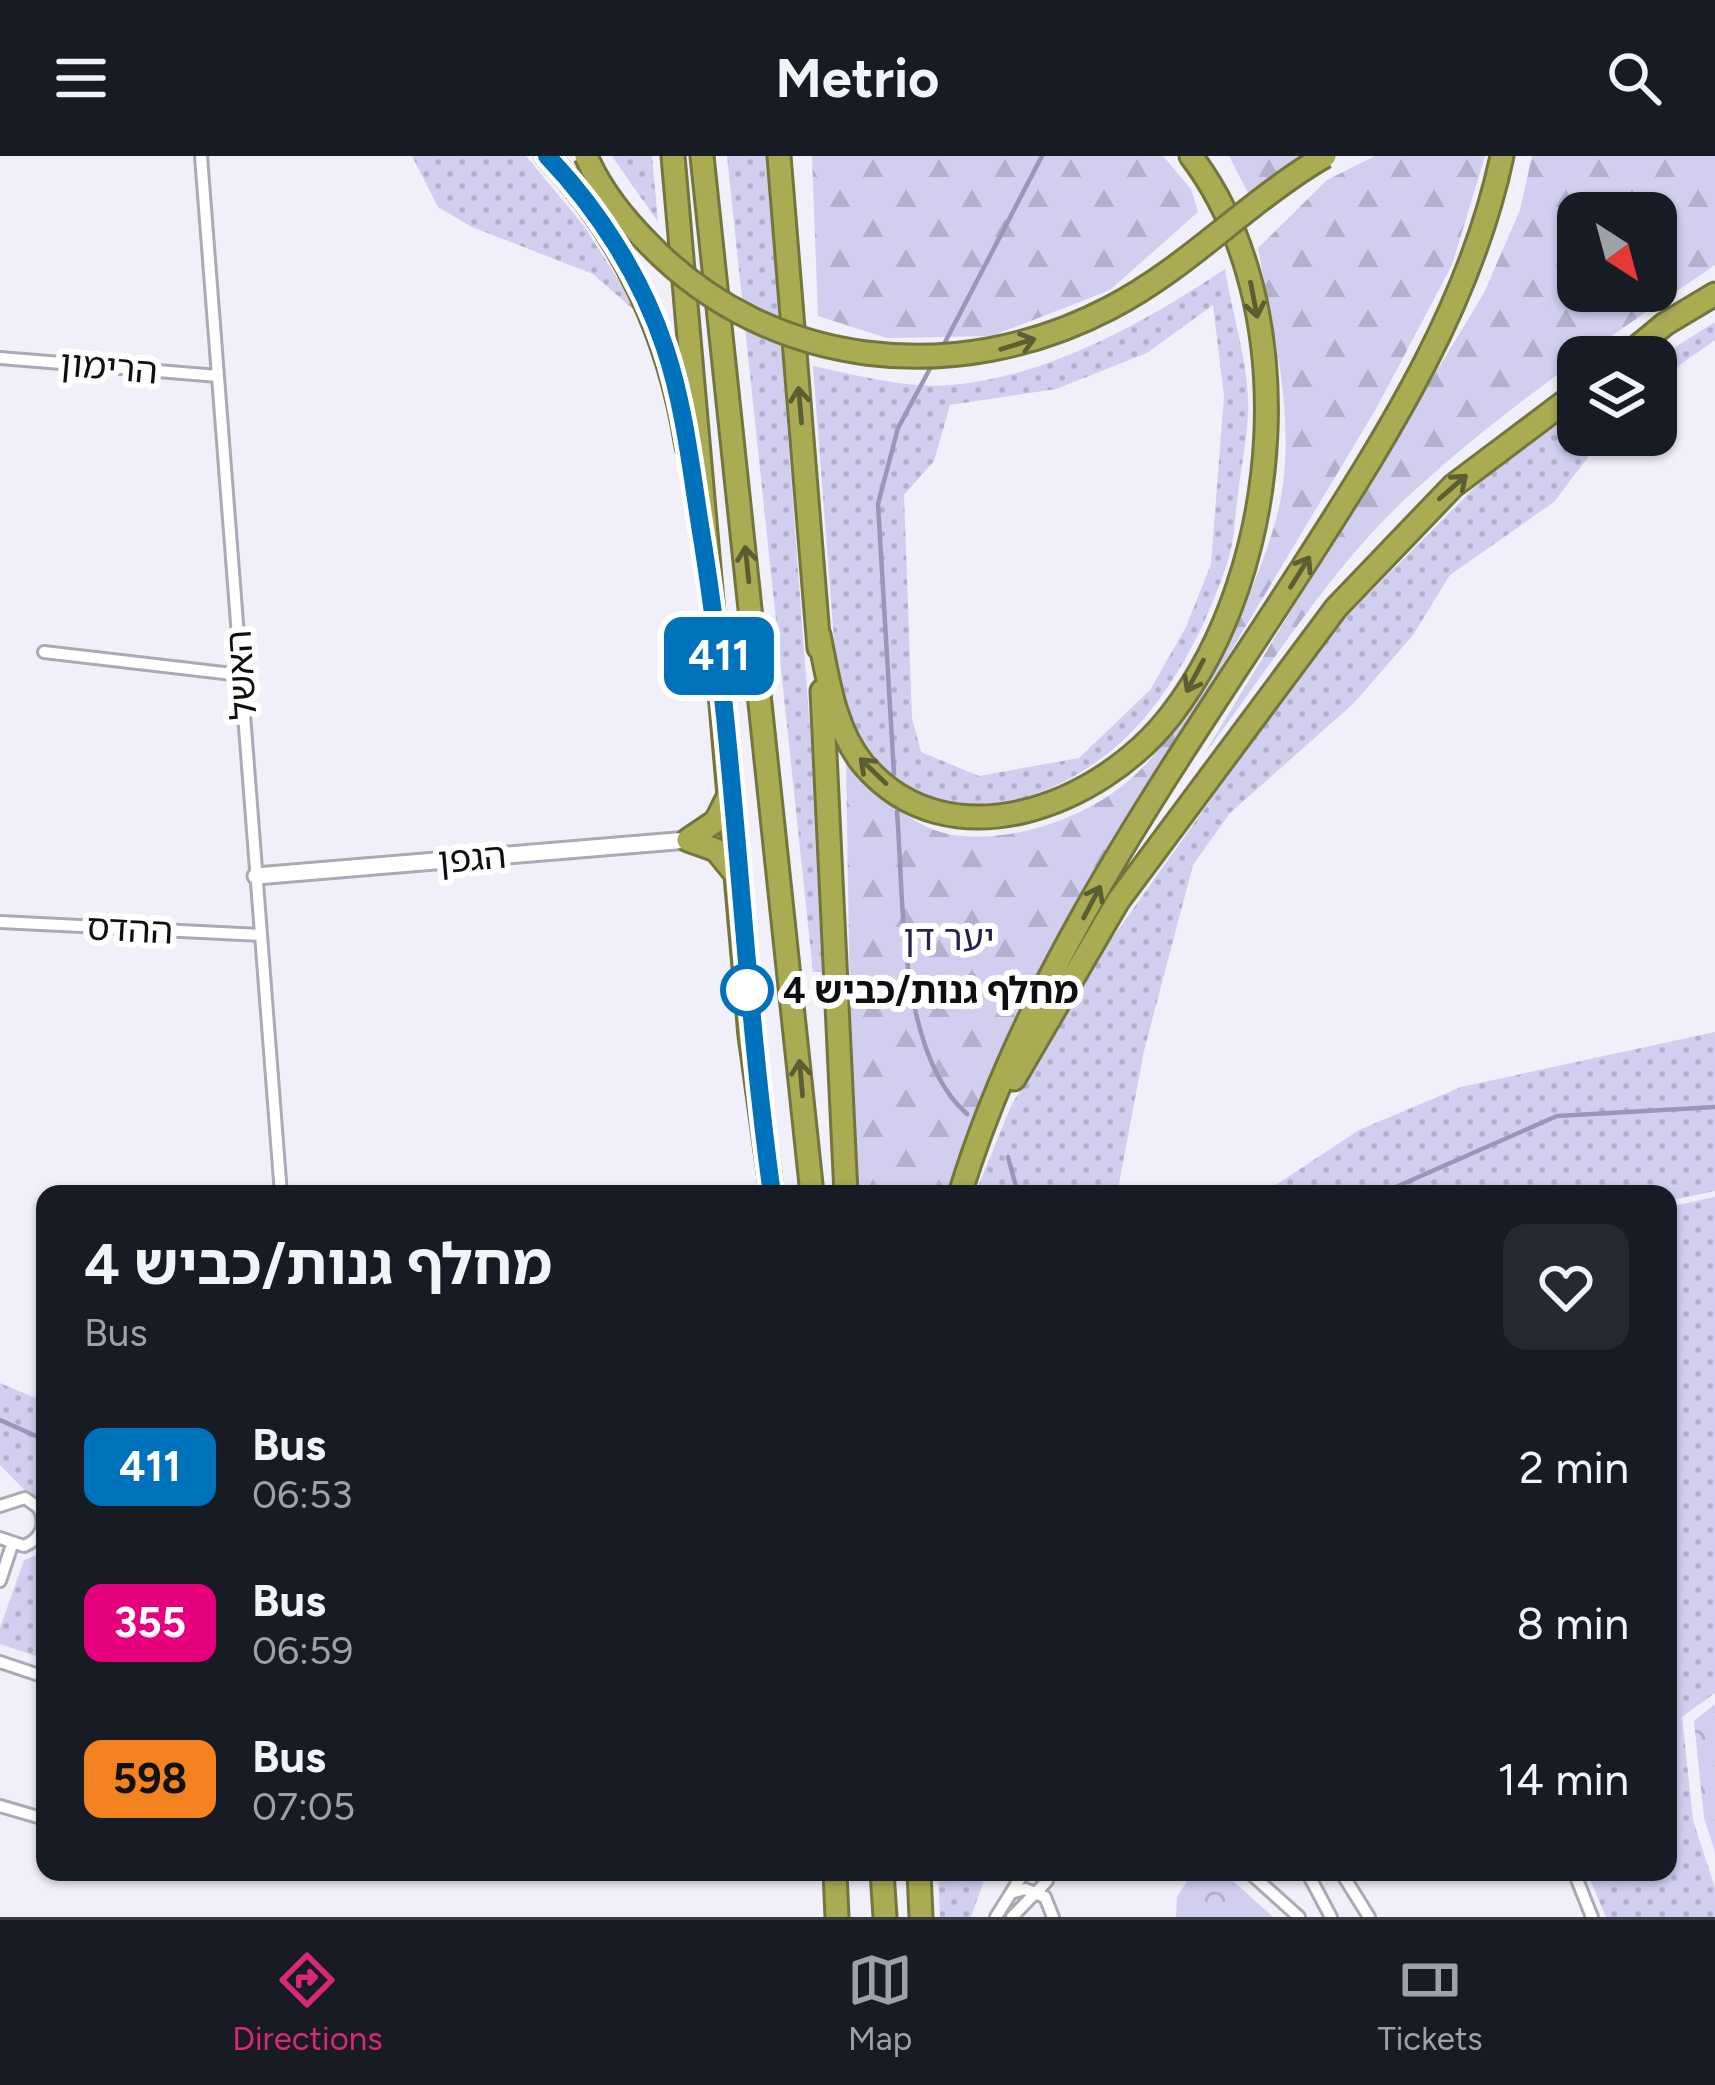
<!DOCTYPE html>
<html lang="en">
<head>
<meta charset="utf-8">
<style>
  :root { --surface:#171b24; --page:#242831; --text:#f1f3f6; --muted:#9ea1a6; --line:#363941; --accent:#db2777 }
  body { margin:0; font-family:Figtree,"Noto Sans Hebrew",sans-serif; background:var(--page); color:var(--text); height:100vh; display:flex; flex-direction:column; font-size:45px; white-space:nowrap }
  * { box-sizing:border-box; margin:0 }
  p { font-size:39px; color:var(--muted) }
  .icon { flex:none; width:66px; height:66px; fill:none; stroke:currentColor; stroke-width:2; stroke-linecap:round; stroke-linejoin:round }
  .map { position:relative; flex:1; overflow:hidden }
  .side { position:absolute; left:36px; top:1029px; width:1641px; height:696px; display:flex; flex-direction:column; background:var(--surface); border-radius:24px; box-shadow:0 3px 9px #0004 }
  .side>* { flex:none }
  .badge { padding:0 24px; border-radius:18px; font-size:42px; line-height:78px }
  .needle { width:78px; rotate:144deg }
  .buttons { position:absolute; left:1557px; top:36px; display:grid; gap:24px }
  .buttons a { display:grid; place-items:center; width:120px; height:120px; border-radius:24px; background:var(--surface); box-shadow:0 3px 9px #0004; font-size:60px }
  .map>.badge { position:absolute; translate:-50% -50%; box-shadow:0 0 0 6px #fff }
  .round { display:grid; place-items:center; flex:none; width:126px; height:126px; border-radius:24px; background:var(--page) }
  .overview { display:flex; align-items:center; justify-content:space-between; height:204px; padding:0 48px }
  h1 { font-size:57px; font-weight:700; line-height:90px }
  ul { padding:0; list-style:none }
  li { display:flex; align-items:center; gap:36px; height:156px; padding:0 48px }
  li div { flex:1 }
  li b { display:block; font-size:45px }
  li em { font-style:normal }
  li .badge { min-width:132px; font-weight:700; text-align:center }
  header { display:flex; justify-content:space-between; align-items:center; height:156px; padding:0 48px; background:var(--surface); font-size:54px; font-weight:700 }
  .tab-bar { display:flex; justify-content:space-around; align-items:center; height:168px; border-top:3px solid var(--line); background:var(--surface); font-size:33px; color:var(--muted) }
  .tab-bar a { display:grid; justify-items:center; gap:6px }
  .tab-bar .selected { color:var(--accent) }
  .map>svg:first-child { display:block }
</style>
</head>
<body>
<header><svg class="icon" aria-label="menu" viewBox="0 0 24 24"><path d="M4 6h16M4 12h16M4 18h16"/></svg>Metrio<svg class="icon" aria-label="search" viewBox="0 0 24 24"><circle cx="10" cy="10" r="6"/><path d="M15 15l6 6"/></svg></header>
<div class="map">
<svg width="1715" height="1761" viewBox="0 0 1715 1761">
  <defs>
    <pattern id="grass-dots" width="8" height="8" patternUnits="userSpaceOnUse" patternTransform="scale(3)"><rect width="8" height="8" fill="#d1ceef"/><path d="M2 2h.1M6 6h.1" fill="none" stroke="#b2b0cc" stroke-width="1.8" stroke-linecap="round"/></pattern>
    <pattern id="forest-firs" width="22" height="20" patternUnits="userSpaceOnUse" patternTransform="scale(3)"><rect width="22" height="20" fill="#d1ceef"/><path d="M5 1l3.5 6h-7zM16 11l3.5 6h-7z" fill="#b2b0cc"/></pattern>
    <pattern id="park-crowns" width="20" height="18" patternUnits="userSpaceOnUse" patternTransform="scale(3)"><rect width="20" height="18" fill="#d1ceef"/><path d="M2 6a3 3 0 1 1 6 0M12 15a3 3 0 1 1 6 0" fill="none" stroke="#b2b0cc"/></pattern>
  </defs>
  <rect width="100%" height="100%" fill="#f0effa"/>
  <!-- grass -->
  <path fill="url(#grass-dots)" fill-rule="evenodd" d="M412,0H526L584,70L642,161L593,118L472,71L438,51Z
    M612,0H652L658,66Z
    M727,0H767L828,816H813Z
    M1225,113C1232,158 1250,211 1248,257C1247,284 1241,311 1238,338C1235,358 1235,381 1229,401C1208,468 1168,549 1112,594C1053,643 943,684 883,612C861,586 848,554 837,523L813,210C856,219 908,233 952,229C1048,221 1147,165 1225,113ZM1213,149L1224,240L1211,408L1186,471L1150,534L1079,602L979,620L921,596L912,562L904,339L934,305L950,249L1056,233L1147,197Z
    M1715,166V184L1656,226V203Z
    M1578,254V279H1605L1554,346L1450,419L1413,479L1354,547L1230,657L1193,709L1144,895L1117,1038H975L1011,950L1106,791L1328,479L1487,319Z
    M1715,876V1035L1668,1045V1038H1262L1359,974L1461,931Z
    M1715,1041V1537L1682,1561L1693,1664L1715,1732V1761H1606L1587,1716H1668V1051Z
    M0,1227L45,1246V1355L0,1309Z
    M45,1396V1503L0,1488V1472L24,1404Z
    M938,1716H987L971,1761H940Z"/>
  <!-- forest -->
  <path fill="url(#forest-firs)" fill-rule="evenodd" d="M812,0H1163L1191,33L1198,56L1110,134L992,180L887,182L818,160Z
    M1229,0H1305L1249,39Z
    M1375,0H1485L1452,109L1377,251L1125,672L955,1038H853L846,602C875,633 906,669 948,678C1009,690 1091,661 1135,619C1195,564 1274,408 1283,328C1293,248 1272,170 1258,92L1327,24Z
    M1532,0H1715V109C1605,184 1499,255 1402,346C1328,416 1265,519 1203,600L1484,137L1520,54ZM1656,57V135H1578V57Z"/>
  <!-- park -->
  <path fill="url(#park-crowns)" d="M1715,1548V1696L1704,1662L1694,1565Z
    M1193,1716H1223L1273,1761H1176L1177,1741Z"/>
  <g fill="none" stroke-linecap="round" stroke-linejoin="round">
    <!-- stream -->
    <path stroke="#9996b9" stroke-width="4.5" d="M942,192L1042,0
      M894,618L878,348L898,272L933,207
      M897,656C904,743 898,898 967,958
      M1008,1001L1018,1038
      M1380,1038L1557,960L1715,951
      M0,1264L45,1284"/>
    <defs>
      <path id="street" d="M201,0L281,1038
        M0,202L218,220
        M44,496L241,519
        M0,766L261,779
        M0,1350L25,1342L39,1352C47,1369 41,1383 24,1390L0,1382
        M0,1425L12,1389
        M0,1506L45,1521
        M0,1650L45,1663
        M1249,1716L1299,1761
        M1307,1716L1331,1761
        M1341,1716L1369,1761
        M1574,1716L1592,1761
        M1014,1736L1025,1733L1045,1741L1053,1761
        M996,1761L1024,1716
        M1012,1761L1047,1725"/>
      <path id="secondary" d="M256,720L688,684"/>
      <path id="highway" d="M547,0C624,80 670,182 687,291
        M673,0L750,880L772,1038
        M702,0L812,1038
        M779,0L819,492
        M1625,201L1665,168L1715,138
        M819,479C828,523 834,572 863,608C949,710 1102,649 1171,559C1284,413 1304,149 1191,0
        M822,535L846,1038
        M688,684L716,665L728,641
        M688,684L716,694L738,721
        M1014,923L1118,745L1336,452L1453,330L1578,236
        M960,1038C1031,805 1180,603 1310,400C1390,275 1471,147 1502,0
        M835,1716L837,1761
        M882,1716L885,1761
        M919,1716L921,1761"/>
    </defs>
    <!-- street casing -->
    <use href="#street" stroke="#abaab4" stroke-width="16"/>
    <!-- secondary casing -->
    <use href="#secondary" stroke="#abaab4" stroke-width="21"/>
    <!-- highway casing -->
    <use href="#highway" stroke="#74743d" stroke-width="27"/>
    <!-- street -->
    <use href="#street" stroke="#fff" stroke-width="10"/>
    <!-- secondary -->
    <use href="#secondary" stroke="#fff" stroke-width="15"/>
    <!-- highway -->
    <use href="#highway" stroke="#abab53" stroke-width="21"/>
    <defs>
      <path id="highway-bridge" d="M586,0C600,33 624,63 649,88C771,214 957,232 1110,152C1188,112 1249,44 1325,0"/>
    </defs>
    <!-- highway-bridge casing -->
    <use href="#highway-bridge" stroke="#74743d" stroke-width="27" stroke-linecap="butt"/>
    <!-- highway-bridge -->
    <use href="#highway-bridge" stroke="#abab53" stroke-width="21"/>
  </g>
  <!-- one-way arrows -->
  <defs><path id="oneway-shaft" d="M-6 0H5M1.5-3L5.5 0L1.5 3" fill="none" stroke-width="1.6" stroke-linecap="round" stroke-linejoin="round" transform="scale(3)"/></defs>
  <g stroke="#5d5d33">
    <use href="#oneway-shaft" transform="translate(1254 144) rotate(79)"/>
    <use href="#oneway-shaft" transform="translate(1018 188) rotate(-17)"/>
    <use href="#oneway-shaft" transform="translate(800 249) rotate(-95)"/>
    <use href="#oneway-shaft" transform="translate(1453 331) rotate(-41)"/>
    <use href="#oneway-shaft" transform="translate(747 408) rotate(-96)"/>
    <use href="#oneway-shaft" transform="translate(1300 416) rotate(-58)"/>
    <use href="#oneway-shaft" transform="translate(1195 520) rotate(118)"/>
    <use href="#oneway-shaft" transform="translate(873 615) rotate(-136)"/>
    <use href="#oneway-shaft" transform="translate(1092 746) rotate(-62)"/>
    <use href="#oneway-shaft" transform="translate(801 922) rotate(-95)"/>
  </g>
  <g fill="none" stroke-linecap="round" stroke-linejoin="round">
    <defs>
      <path id="line" d="M547,0C598,53 642,122 665,192C686,255 692,323 703,388C737,603 742,822 772,1038"/>
    </defs>
    <!-- line casing -->
    <use href="#line" stroke="#fff" stroke-width="27"/>
    <!-- line -->
    <use href="#line" stroke="#0072bc" stroke-width="18"/>
  </g>
  <!-- markers -->
  <circle fill="#fff" stroke="#0072bc" stroke-width="6" cx="747" cy="834" r="24"/>
  <g text-anchor="middle" dominant-baseline="central" stroke-width="12" stroke-linejoin="round" paint-order="stroke">
    <!-- street labels -->
    <g font-size="36" fill="#0f0f13" stroke="#fff">
      <text transform="translate(109 211) rotate(5)">הרימון</text>
      <text transform="translate(241 519) rotate(-94)">האשל</text>
      <text transform="translate(472 702) rotate(-5)">הגפן</text>
      <text transform="translate(130 773) rotate(3)">ההדס</text>
    </g>
    <!-- park labels -->
    <g font-size="36" fill="#2a214e" stroke="#fff">
      <text x="949" y="781">יער דן</text>
    </g>
    <!-- stop labels -->
    <g font-size="36" font-weight="bold" fill="#0f0f13" stroke="#fff" text-anchor="start">
      <text x="783" y="834">מחלף גנות/כביש 4</text>
    </g>
  </g>
</svg>
<div class="buttons">
<a><svg class="needle" viewBox="-14 -14 28 28"><path d="M0-13l5 13h-10z" fill="#e53935"/><path d="M0 13l5-13h-10z" fill="#9ea1a6"/></svg></a>
<a><svg class="icon" aria-label="layers" viewBox="0 0 24 24"><path d="M12 4l9 5-9 5-9-5zM3 14l9 5 9-5"/></svg></a>
</div>
<b class="badge" style="left:719px;top:500px;background:#0072bc;color:#fff">411</b>
<section class="side">
<div class="overview"><div><h1>מחלף גנות/כביש 4</h1><p>Bus</p></div><a class="round"><svg class="icon" aria-label="heart" viewBox="0 0 24 24"><path d="M12 20l-8-8c-3-5 5-10 8-4 3-6 11-1 8 4z"/></svg></a></div>
<ul>
<li><span class="badge" style="background:#0072bc;color:#fff">411</span><div><b>Bus</b><p>06:53</p></div><em>2 min</em></li>
<li><span class="badge" style="background:#e6007e;color:#fff">355</span><div><b>Bus</b><p>06:59</p></div><em>8 min</em></li>
<li><span class="badge" style="background:#f58220;color:#111">598</span><div><b>Bus</b><p>07:05</p></div><em>14 min</em></li>
</ul>
</section>
</div>
<nav class="tab-bar">
<a class="selected"><svg class="icon" aria-label="directions" viewBox="0 0 24 24"><path d="M12 3l9 9-9 9-9-9zM9 14v-3h6M13 9l2 2-2 2"/></svg>Directions</a>
<a><svg class="icon" aria-label="map" viewBox="0 0 24 24"><path d="M3 6l6-2 6 2 6-2v14l-6 2-6-2-6 2zM9 4v14M15 6v14"/></svg>Map</a>
<a><svg class="icon" aria-label="tickets" viewBox="0 0 24 24"><path d="M3 7h18v10H3zM15 7v10"/></svg>Tickets</a>
</nav>
</body>
</html>
